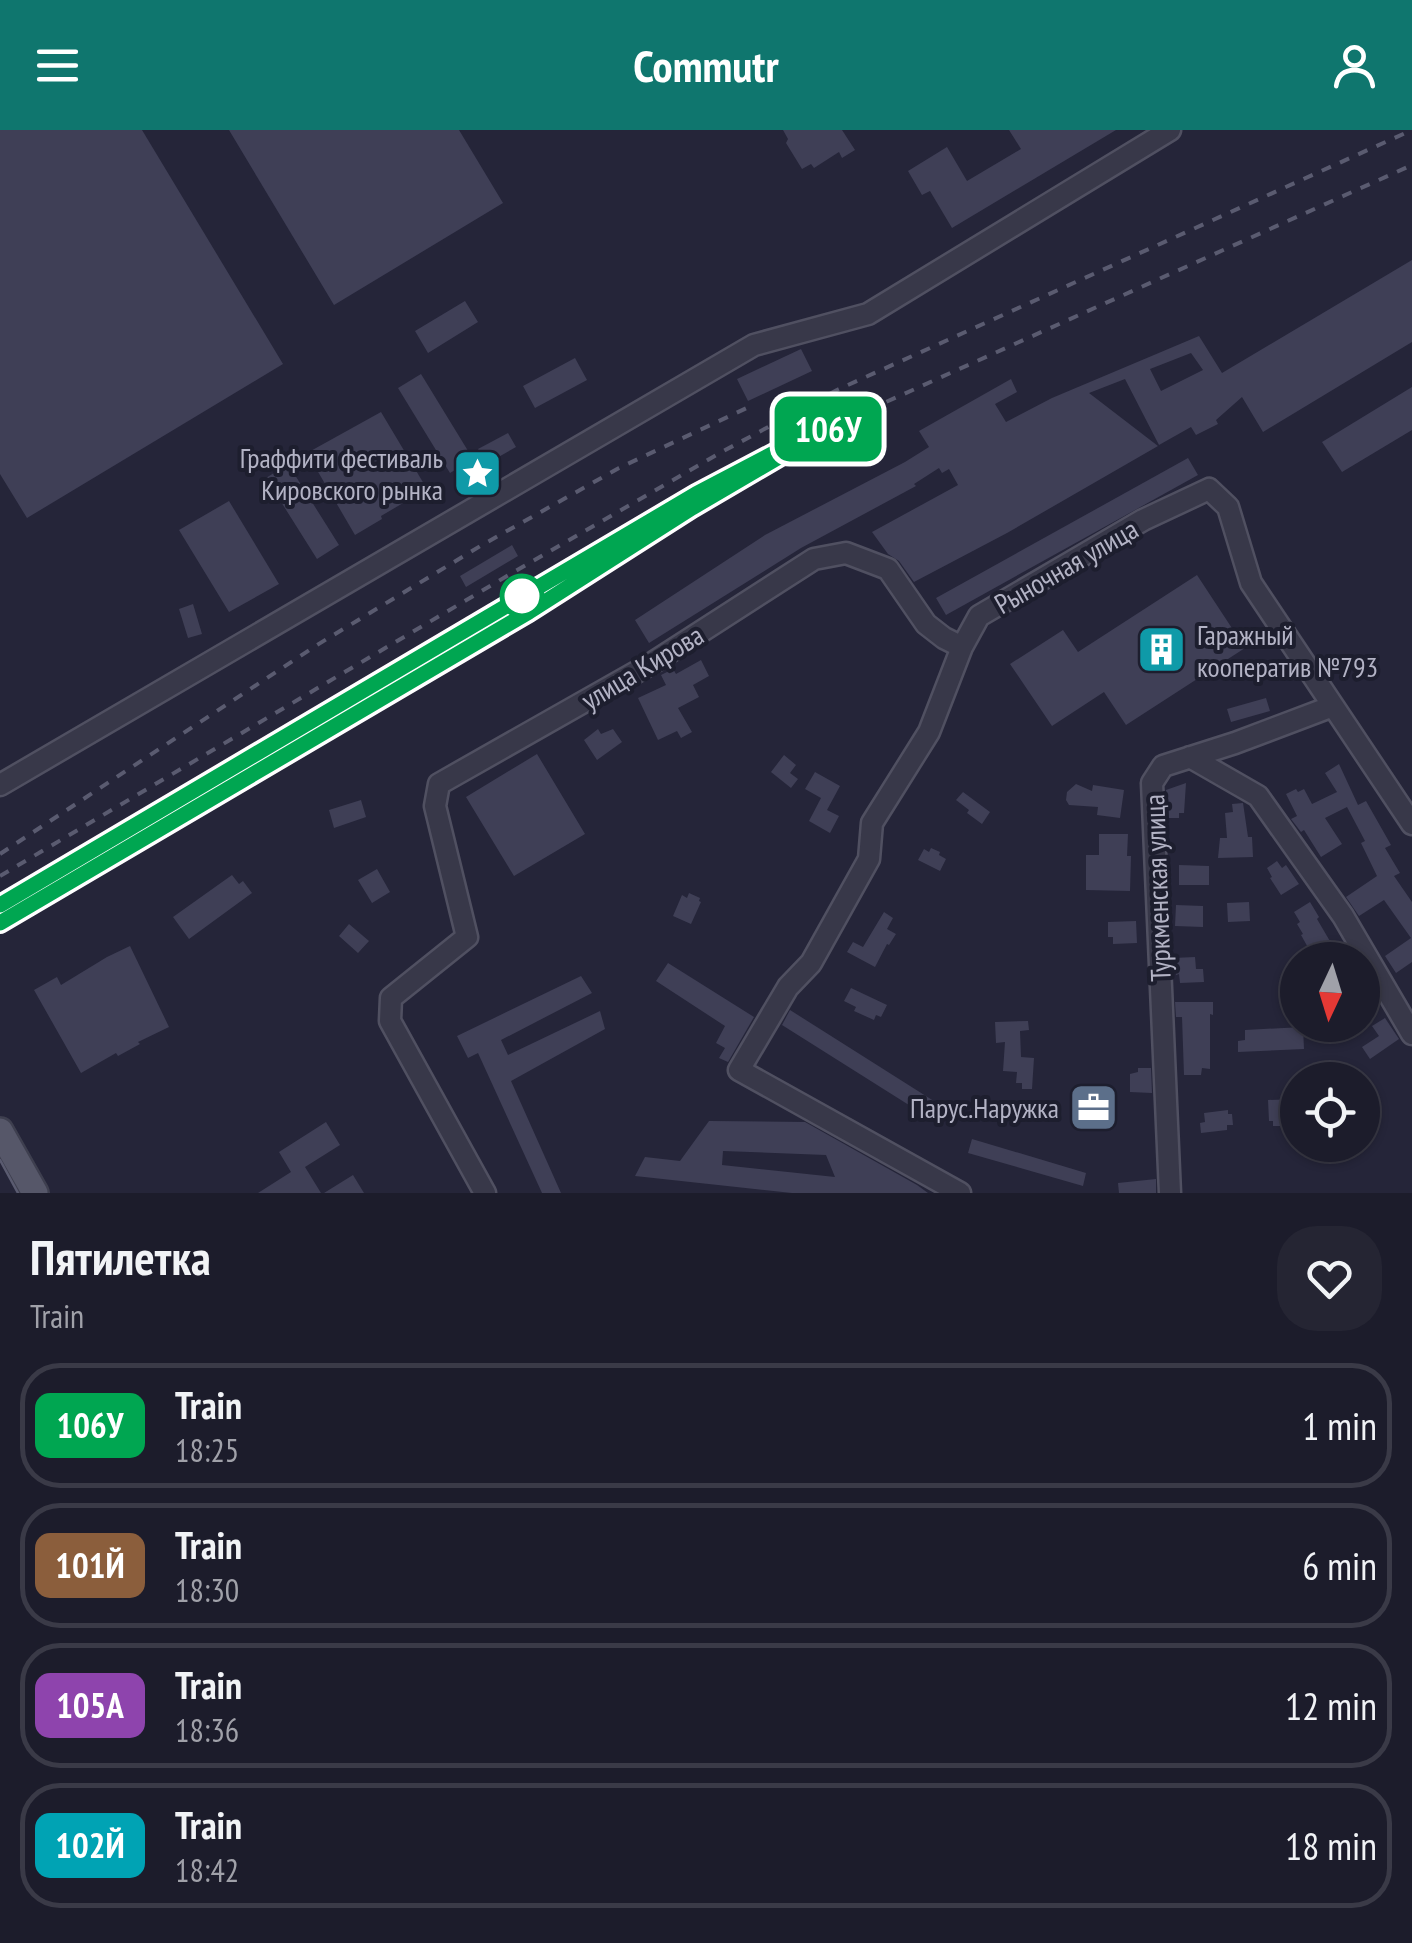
<!DOCTYPE html>
<html lang="en">
<head>
<meta charset="utf-8">
<style>
  :root { --surface:#1c1c2b; --page:#252533; --text:#f1f3f6; --muted:#a0a1a9; --line:#3a3a47; --accent:#0f766e }
  body { margin:0; font-family:"PT Sans Narrow",sans-serif; background:var(--page); color:var(--text); height:100vh; display:flex; flex-direction:column; font-size:38px; white-space:nowrap }
  * { box-sizing:border-box; margin:0 }
  p { font-size:32px; color:var(--muted) }
  .icon { flex:none; width:55px; height:55px; fill:none; stroke:currentColor; stroke-width:2; stroke-linecap:round; stroke-linejoin:round }
  .map { position:relative; height:1063px; overflow:hidden }
  .panel { display:flex; flex-direction:column; background:var(--surface); flex:1 }
  .panel>* { flex:none }
  .badge { padding:0 20px; border-radius:15px; font-size:35px; line-height:65px }
  .needle { width:65px; rotate:184deg }
  .buttons { position:absolute; left:1280px; top:812px; display:grid; gap:20px }
  .buttons a { display:grid; place-items:center; width:100px; height:100px; border-radius:50%; background:var(--surface); box-shadow:0 2px 8px #0004,0 0 0 2px var(--line); font-size:50px }
  .map>.badge { position:absolute; translate:-50% -50%; box-shadow:0 0 0 5px #fff }
  .round { display:grid; place-items:center; flex:none; width:105px; height:105px; border-radius:40px; background:var(--page) }
  .headline { display:flex; align-items:center; justify-content:space-between; height:170px; padding:0 30px }
  h1 { font-size:48px; font-weight:800; line-height:75px }
  ul { padding:0; list-style:none }
  li { display:flex; align-items:center; gap:30px; height:125px; margin:0 20px 15px; padding:0 10px; border:5px solid var(--line); border-radius:40px }
  li div { flex:1 }
  li b { display:block; font-size:38px }
  li em { font-style:normal }
  li .badge { min-width:110px; font-weight:700; text-align:center }
  header { display:flex; justify-content:space-between; align-items:center; height:130px; padding:0 30px; background:var(--accent); color:#fff; font-size:45px; font-weight:800 }
  .map>svg:first-child { display:block }
</style>
</head>
<body>
<header><svg class="icon" aria-label="menu" viewBox="0 0 24 24"><path d="M4 6h16M4 12h16M4 18h16"/></svg>Commutr<svg class="icon" aria-label="person" viewBox="0 0 24 24"><circle cx="12" cy="8" r="4"/><path d="M4 21q1-7 8-7t8 7"/></svg></header>
<div class="map">
<svg width="1412" height="1063" viewBox="0 0 1412 1063">
  <rect width="100%" height="100%" fill="#252539"/>
  <!-- building -->
  <path fill="#3f3f56" fill-rule="evenodd" d="M0,0H142L283,234L27,388L0,344Z
    M229,0H459L503,73L334,175Z
    M783,0H842L855,20L842,28L839,22L814,38L811,34L802,39L786,13L788,9Z
    M1009,0H1116L952,98L930,61L922,65L908,41L947,17L967,51L1021,19Z
    M1412,130V212L1263,302L1242,267L1216,290L1218,294L1196,305L1191,297L1159,315L1125,249L1089,263L1158,316L1007,403L914,452L899,431L888,424L872,402L958,355L949,339L942,343L939,338L914,354L916,356L801,418L649,513L635,490L765,405L905,332L929,317L919,301L1011,249L1017,262L995,274L1006,292L1052,268L1199,206L1222,243ZM1191,223L1203,240L1161,261L1150,239Z
    M465,171L478,192L428,223L415,201Z
    M801,219L812,241L748,271L737,249Z
    M575,228L587,250L535,278L523,256Z
    M421,244L473,329L450,343L398,258Z
    M1412,257V300L1342,342L1322,312Z
    M381,282L427,359L381,386L382,389L355,405L307,323Z
    M508,303L516,317L486,334L478,319Z
    M1188,328L1198,345L946,485L936,468Z
    M288,334L339,415L317,429L266,348Z
    M229,371L279,454L229,482L179,400Z
    M512,415L518,426L466,457L460,446Z
    M1197,445L1245,518L1126,595L1104,562L1052,596L1010,534L1063,500L1078,522Z
    M193,474L202,504L188,508L179,479Z
    M701,530L709,546L693,555L699,567L678,578L692,602L681,608L677,601L658,610L638,568L666,555L661,545L673,539L676,544Z
    M1266,568L1270,581L1231,592L1227,579Z
    M598,599L601,604L613,599L622,612L597,630L584,610Z
    M537,624L585,704L514,746L466,667Z
    M784,625L796,635L790,643L798,649L791,658L771,642Z
    M1339,634L1358,675L1366,671L1391,715L1385,718L1400,743L1394,746L1412,772V832L1396,843L1385,826L1411,808L1384,770L1359,786L1346,767L1377,746L1361,713L1365,711L1347,677L1325,688L1342,714L1321,727L1304,700L1301,702L1291,689L1297,686L1286,664L1296,659L1298,662L1304,659L1312,674L1337,662L1325,643Z
    M815,642L840,656L827,680L839,686L830,703L809,691L821,668L805,659Z
    M1186,653L1184,683H1179V688H1167L1166,660Z
    M1076,654L1092,661L1093,655L1124,660L1120,688L1097,685L1098,677L1069,675L1066,670L1067,662Z
    M963,662L990,682L982,694L967,683L969,680L956,670Z
    M361,670L366,687L334,698L329,680Z
    M1243,673L1248,707H1252L1253,727L1218,728L1220,708H1227L1225,683L1233,682L1232,674Z
    M1099,704H1128L1127,726H1131L1130,761L1086,760V725H1099Z
    M931,718L940,722L939,725L946,729L940,741L918,730L924,719L929,722Z
    M1277,731L1282,738L1286,735L1299,754L1281,765L1270,748L1272,747L1267,738Z
    M1179,735L1209,736V755H1179Z
    M377,739L390,762L372,773L358,750Z
    M232,745L239,754L243,751L252,763L189,809L173,787Z
    M689,763L700,768L699,771L701,772L691,794L673,786L682,765L687,768Z
    M1249,772L1250,791L1228,792L1227,773Z
    M1310,772L1319,787L1317,789L1341,830H1315L1301,805L1303,804L1297,794L1300,792L1294,782Z
    M1176,775L1203,776V797L1175,796Z
    M884,782L893,788L887,799L896,804L889,815L887,814L875,837L847,822L853,812L863,817Z
    M1136,791L1137,813L1113,814V807H1108V792Z
    M349,794L369,811L358,823L339,806Z
    M130,816L169,897L138,912L140,914L118,926L116,923L81,943L34,860L57,847L61,855L107,827Z
    M1195,827L1196,839H1203L1204,852L1180,853L1179,844L1176,845V838H1174L1173,828Z
    M668,833L754,887L728,932L719,928L725,918L716,913L725,896L656,851Z
    M581,846L592,863L501,910L508,925L600,881L605,899L511,951L561,1063H542L478,923L468,928L457,906Z
    M851,858L887,875L881,887L876,885L874,890L854,881L856,877L844,871Z
    M1175,872H1213V885L1210,884V939L1202,938L1201,945H1184L1182,887H1176Z
    M790,880L948,980L939,994L782,895Z
    M1385,888L1399,909L1370,929L1362,917L1379,906L1372,896Z
    M1028,891L1029,900L1020,901L1021,927L1034,928L1032,959H1022V953H1016L1017,942L1003,941L1005,912L996,913L995,892Z
    M1303,897L1304,919L1238,922V911L1245,910V900Z
    M1138,938H1151L1152,963L1130,962V944L1138,942Z
    M1079,960L1113,961V974H1101V983H1086V978H1079Z
    M1298,969V990H1288V996H1273V991H1269L1268,970Z
    M1228,980V984H1232L1233,995H1227V1000L1201,1003L1200,993L1205,992L1204,983Z
    M709,991L805,992L917,1055L928,1063H792L635,1046L645,1027L680,1031ZM723,1021L826,1025L835,1047L722,1035Z
    M326,992L340,1015L305,1037L321,1063H258L291,1042L279,1022Z
    M972,1009L1086,1043L1083,1056L968,1023Z
    M353,1045L364,1063H324Z
    M1156,1049V1063H1119L1118,1053Z"/>
  <g fill="none" stroke-linecap="round" stroke-linejoin="round">
    <defs>
      <path id="minor" d="M1190,627L1258,666L1343,786L1412,904
        M0,655L754,215L868,184L1170,0
        M485,1063L390,891L391,868L467,807L435,676L439,654L654,532L814,429L846,423L888,439L926,494L944,508L962,517
        M960,1063L739,940L788,857L811,833L869,729L872,693L929,602L962,517L979,486L1143,390L1209,359L1228,377L1251,453L1412,694
        M1170,1063L1152,653L1163,636L1235,613L1333,576"/>
      <path id="major" d="M0,1001L35,1063"/>
    </defs>
    <!-- minor casing -->
    <use href="#minor" stroke="#505061" stroke-width="25"/>
    <!-- major casing -->
    <use href="#major" stroke="#3e3f4f" stroke-width="30"/>
    <!-- minor -->
    <use href="#minor" stroke="#383849" stroke-width="20"/>
    <!-- major -->
    <use href="#major" stroke="#565769" stroke-width="25"/>
    <!-- tram -->
    <path stroke="#5a5b70" stroke-width="2.5" d="M0,1030L18,1063"/>
    <!-- rail -->
    <path stroke="#5a5b70" stroke-width="4" stroke-dasharray="10 10" stroke-linecap="butt" d="M0,724L317,515L482,415L619,338L753,275
      M0,746L507,446L718,324L837,260L1412,0
      M0,775L696,364L795,313L1412,35
      M0,793L529,482L615,429"/>
  </g>
  <g fill="none" stroke-linecap="round" stroke-linejoin="round">
    <defs>
      <path id="line" d="M0,775L696,364L795,312L832,296L692,378L529,482L0,793"/>
    </defs>
    <!-- line casing -->
    <use href="#line" stroke="#fff" stroke-width="22"/>
    <!-- line -->
    <use href="#line" stroke="#00a651" stroke-width="15"/>
  </g>
  <!-- icons -->
  <defs>
    <symbol id="sight-square" viewBox="-11 -11 22 22"><rect x="-9" y="-9" width="18" height="18" rx="4" fill="#0f9aa8" stroke="#1d1e2e"/><path d="M0-6L1.8-2.2L6-1.7L2.9 1.2L3.7 5.4L0 3.3L-3.7 5.4L-2.9 1.2L-6-1.7L-1.8-2.2Z" fill="#fff"/></symbol>
    <symbol id="building-square" viewBox="-11 -11 22 22"><rect x="-9" y="-9" width="18" height="18" rx="4" fill="#0f9aa8" stroke="#1d1e2e"/><path d="M-4-6H4V6H1V3H-1V6H-4ZM-2.5-4.3h1.7v1.8h-1.7ZM.8-4.3h1.7v1.8H.8ZM-2.5-1h1.7V.8h-1.7ZM.8-1h1.7V.8H.8Z" fill="#fff"/></symbol>
    <symbol id="office-square" viewBox="-11 -11 22 22"><rect x="-9" y="-9" width="18" height="18" rx="4" fill="#5c6f8a" stroke="#1d1e2e"/><path d="M-6-3h4V-5.5h4V-3h4V5H-6ZM-1-4.5V-3h2v-1.5ZM-6 0V1H6V0Z" fill="#fff"/></symbol>
  </defs>
  <g fill-rule="evenodd">
    <use href="#sight-square" x="450" y="316" width="55" height="55"/>
    <use href="#building-square" x="1134" y="492" width="55" height="55"/>
    <use href="#office-square" x="1066" y="950" width="55" height="55"/>
  </g>
  <!-- markers -->
  <circle fill="#fff" stroke="#00a651" stroke-width="5" cx="522" cy="466" r="20"/>
  <g text-anchor="middle" dominant-baseline="central" stroke-width="8" stroke-linejoin="round" paint-order="stroke">
    <!-- poi labels -->
    <g font-size="28" fill="#b3b3c5" stroke="#1d1e2e" text-anchor="end">
      <text x="443" y="327">Граффити фестиваль<tspan x="443" dy="32">Кировского рынка</tspan></text>
      <text x="1197" y="504" text-anchor="start">Гаражный<tspan x="1197" dy="32">кооператив №793</tspan></text>
      <text x="1059" y="977">Парус.Наружка</text>
    </g>
    <!-- street labels -->
    <g font-size="28" fill="#b3b3c5" stroke="#1d1e2e">
      <text transform="translate(1066 436) rotate(-30)">Рыночная улица</text>
      <text transform="translate(642 537) rotate(-31)">улица Кирова</text>
      <text transform="translate(1157 758) rotate(-92)">Туркменская улица</text>
    </g>
  </g>
</svg>
<div class="buttons">
<a><svg class="needle" viewBox="-14 -14 28 28"><path d="M0-13l5 13h-10z" fill="#e53935"/><path d="M0 13l5-13h-10z" fill="#a0a1a9"/></svg></a>
<a><svg class="icon" aria-label="locate" viewBox="0 0 24 24"><circle cx="12" cy="12" r="6"/><path d="M12 2v4M12 18v4M2 12h4M18 12h4"/></svg></a>
</div>
<b class="badge" style="left:828px;top:299px;background:#00a651;color:#fff">106У</b>
</div>
<section class="panel">
<div class="headline"><div><h1>Пятилетка</h1><p>Train</p></div><a class="round"><svg class="icon" aria-label="heart" viewBox="0 0 24 24"><path d="M12 20l-8-8c-3-5 5-10 8-4 3-6 11-1 8 4z"/></svg></a></div>
<ul>
<li><span class="badge" style="background:#00a651;color:#fff">106У</span><div><b>Train</b><p>18:25</p></div><em>1 min</em></li>
<li><span class="badge" style="background:#8b5e3c;color:#fff">101Й</span><div><b>Train</b><p>18:30</p></div><em>6 min</em></li>
<li><span class="badge" style="background:#8e44ad;color:#fff">105А</span><div><b>Train</b><p>18:36</p></div><em>12 min</em></li>
<li><span class="badge" style="background:#00a3b4;color:#fff">102Й</span><div><b>Train</b><p>18:42</p></div><em>18 min</em></li>
</ul>
</section>
</body>
</html>
